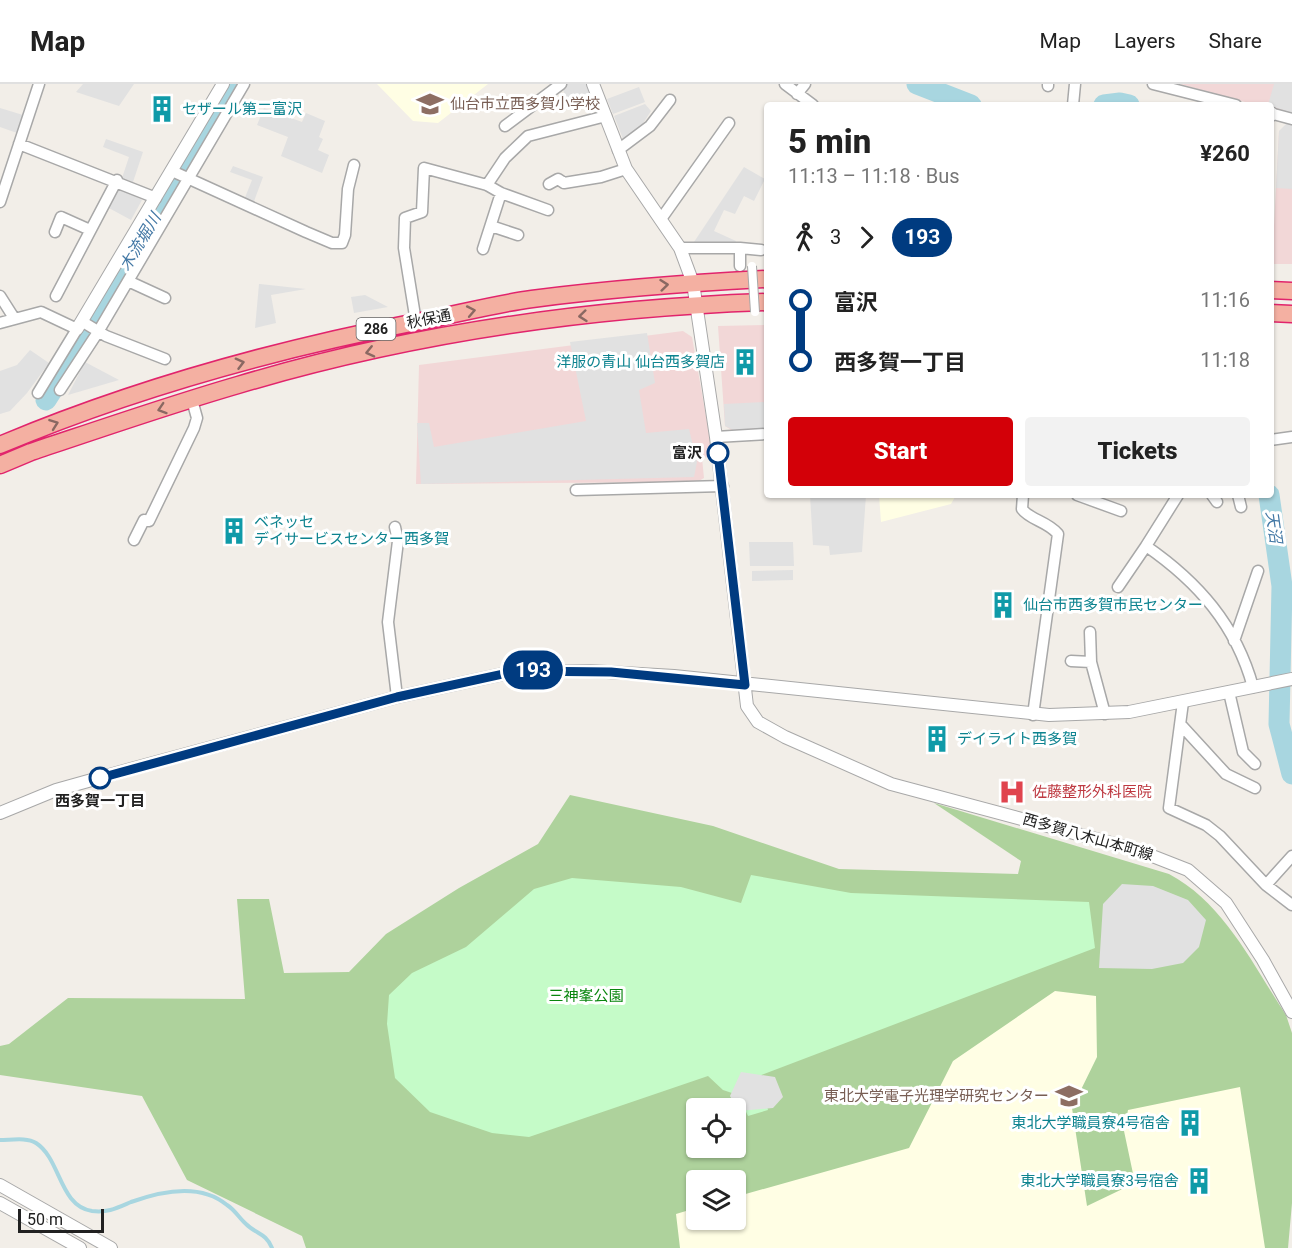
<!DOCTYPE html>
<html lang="en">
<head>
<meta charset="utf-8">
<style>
  :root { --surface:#fff; --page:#f2f2f2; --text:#222; --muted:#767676; --line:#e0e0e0; --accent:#d30008 }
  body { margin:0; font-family:Roboto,"Noto Sans JP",sans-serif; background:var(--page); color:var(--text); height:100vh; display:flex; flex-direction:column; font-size:22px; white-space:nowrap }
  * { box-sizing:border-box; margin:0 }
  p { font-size:20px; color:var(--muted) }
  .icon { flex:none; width:33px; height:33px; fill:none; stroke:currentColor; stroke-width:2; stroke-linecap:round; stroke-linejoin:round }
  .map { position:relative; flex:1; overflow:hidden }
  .details { position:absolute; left:764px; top:18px; width:510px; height:396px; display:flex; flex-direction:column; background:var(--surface); border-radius:6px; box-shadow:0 2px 4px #0004 }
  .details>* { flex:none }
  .badge { padding:0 12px; border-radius:20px; font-size:21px; line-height:39px }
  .fabs { position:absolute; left:686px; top:1014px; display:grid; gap:12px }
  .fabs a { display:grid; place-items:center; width:60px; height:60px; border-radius:6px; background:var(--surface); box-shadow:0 2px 4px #0004; font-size:30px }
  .scale { position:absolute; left:18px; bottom:15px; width:86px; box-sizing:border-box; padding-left:6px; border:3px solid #212121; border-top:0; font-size:16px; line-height:21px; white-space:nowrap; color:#212121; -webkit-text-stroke:4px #fff; paint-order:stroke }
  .map>.badge { position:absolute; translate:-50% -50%; box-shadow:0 0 0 3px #fff }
  .legs { display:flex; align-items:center; gap:9px; height:66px; padding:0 24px; font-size:20px }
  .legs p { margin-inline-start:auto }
  .summary { display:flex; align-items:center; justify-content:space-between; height:102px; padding:0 24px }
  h1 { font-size:33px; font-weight:800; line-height:45px }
  .button { display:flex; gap:12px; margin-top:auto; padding:12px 24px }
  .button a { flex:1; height:69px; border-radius:6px; background:var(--accent); color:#fff; font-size:24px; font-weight:800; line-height:69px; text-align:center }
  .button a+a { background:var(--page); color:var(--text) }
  ul { padding:0 24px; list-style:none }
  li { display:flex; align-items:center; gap:21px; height:60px; font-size:22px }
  li i { display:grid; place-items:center; width:9px; height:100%; margin:0 8px; background:currentColor }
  li i::after { content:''; width:15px; height:15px; margin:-8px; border:4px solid; border-radius:50%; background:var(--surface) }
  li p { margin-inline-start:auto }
  li:first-child i { background:linear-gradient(#0000 50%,currentColor 0) }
  li:last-child i { background:linear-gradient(currentColor 50%,#0000 0) }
  header { display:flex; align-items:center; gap:36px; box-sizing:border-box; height:84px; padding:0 30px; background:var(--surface); border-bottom:2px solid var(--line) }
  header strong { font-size:28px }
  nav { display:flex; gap:33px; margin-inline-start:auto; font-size:21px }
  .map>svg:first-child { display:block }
</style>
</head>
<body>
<header>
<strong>Map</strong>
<nav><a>Map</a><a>Layers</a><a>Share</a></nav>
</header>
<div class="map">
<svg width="1292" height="1164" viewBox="0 0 1292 1164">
  <rect width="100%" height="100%" fill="#f2eee8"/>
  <!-- commercial -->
  <path fill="#f2d7d7" d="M1180,0H1292V30L1271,25L1270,21H1256Z
    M1292,40V180H1272L1279,47Z
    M766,241V345L733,347L725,342L718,242Z
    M683,247L692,253L713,372L702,374L704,394L697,398L416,400L419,281Z"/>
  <!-- education -->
  <path fill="#fffee4" d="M377,0H488L438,39L413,37Z
    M879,411H956L951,420L881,438Z
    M1254,887L1292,1065L1285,1164H642L696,1100V1136H735V1096L1051,892Z"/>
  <!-- forest -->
  <path fill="#aed29c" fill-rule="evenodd" d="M570,711L713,742L839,785L1018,790L1021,777L934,719L1169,790C1224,819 1253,881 1286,931L1292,949V1119L1288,1164H1265L1240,1003L1128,1026L1124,1047L1135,1099L1087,1122L1072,1024L1097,973L1096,912L1055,907L953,977L909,1064L735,1113V1096H696V1124L676,1130L680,1164H306L302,1152L187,1096L142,1012L0,991V962L9,960L68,914L245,915L237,815H269L284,889L349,888L386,850L459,804L538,760ZM696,1024H735V1064H696Z"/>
  <!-- park -->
  <path fill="#c5fbc8" d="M751,791L851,809L1089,818L1095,864L759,992L768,1026L748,1032L738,1011L723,1006L708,992L529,1053L492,1049L430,1028L395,994L387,940L389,911L412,889L466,863L534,805L572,794L681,803L741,819Z"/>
  <!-- parking -->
  <path fill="#e1e1e1" d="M83,0H134L119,22L76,8Z
    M565,0H588L593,12L568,18L562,3Z
    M1274,0H1292V29L1268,21Z
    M639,3L645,18L613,30L607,15Z
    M645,20L651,27L642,41L623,55L614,32Z
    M0,24L23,31L17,49L0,43Z
    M264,24L302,38L306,29L325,37L319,53L323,55L318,66L329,71L322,89L281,72L288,53L257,41Z
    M1287,39L1292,40V105L1276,104L1279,47Z
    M106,55L143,68L133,98L122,94L129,73L103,63Z
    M233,82L263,93L253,120L244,116L252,96L230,88Z
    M744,83L765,95L754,117L744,112L735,130L724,126L714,147L736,157L734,161L694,158Z
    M118,103L142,116L131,136L107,123Z
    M259,200H260L306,205L271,211L276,239L255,244Z
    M365,211L388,223L354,229L351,213Z
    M647,249L655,299L639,306L646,349L689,345L697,378L694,393L421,400L417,339H429L434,363L586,337L570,258Z
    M30,266L49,279L27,309L10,327L0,330V287L17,281Z
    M85,278L119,296L68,311Z
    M766,318V344L733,346L725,342L724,320Z
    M810,411H866L862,468L830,471L829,462L813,461Z
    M749,458H793L794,482H750Z
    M793,486V496L752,497V487Z
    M1122,800L1153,802L1188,816L1206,836L1199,863L1183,879L1152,885L1099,884L1103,820Z
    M741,988L775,993L783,1013L773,1024L738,1027L730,1012Z"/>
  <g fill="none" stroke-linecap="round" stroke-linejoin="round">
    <!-- stream -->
    <path stroke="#a8d6e0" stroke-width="4" d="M0,1056C11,1056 27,1053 36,1059C61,1075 59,1122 92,1127C108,1129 117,1124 131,1118C161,1107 201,1099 227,1121C235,1126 239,1134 246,1140C256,1150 266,1149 272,1164"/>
    <!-- river -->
    <path stroke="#a8d6e0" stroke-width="21" d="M917,0L971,21
      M1104,21L1120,19L1129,21
      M46,316L89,248L235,0
      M1269,411L1282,502L1279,640L1292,690"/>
    <defs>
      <path id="minor" d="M785,0L813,21
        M1153,0L1236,21
        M1048,2V0
        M797,10L805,0
        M1073,21L1075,0
        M1270,29L1292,35
        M505,42L561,0
        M19,60L156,114
        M618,66L650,42L670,16
        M172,87L306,148L332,159H342L345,151L348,105L354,81
        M549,100L558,95L564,99L601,93L626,85
        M487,101L505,74L528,52L606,32
        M0,118L39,0
        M661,135L729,39
        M491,142L518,151
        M55,148L61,133L90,146
        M680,164H740V182
        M740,164L761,166
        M483,165L501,109
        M128,197L165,214
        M0,212L14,234
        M56,212L117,96
        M83,238L106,252L165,275
        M416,238L404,164L405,134L422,128L424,84L487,101L501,109L548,126
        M0,239L41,228L77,245L38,309
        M60,306L98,248L244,0
        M716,353L766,350
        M1270,356L1292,353
        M576,406L723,402
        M1023,411L1022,425C1030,436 1047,437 1058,450L1033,631
        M1077,411L1121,427
        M1178,411L1146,462C1198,498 1236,541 1253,603
        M1212,411L1217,418
        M1238,411L1241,423
        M395,443L398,457L388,538L397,613
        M134,456L144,436L149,437L194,344L197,334L192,316
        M1118,503L1146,462
        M1090,548L1091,578L1105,630
        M1234,557L1258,487
        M1071,577L1091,578
        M1229,608L1243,668L1255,680
        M1183,618L1169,724L1206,741L1220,752L1266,801L1292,821
        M1181,641L1226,690L1255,704
        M1266,801L1292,772"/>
      <path id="tertiary" d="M593,0L626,85L680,164L693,199L716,353L747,622L758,638L785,653L891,700L1137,766L1188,786L1226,819L1263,876L1292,928
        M1270,32L1271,29
        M77,245L223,0
        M0,729L56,706L131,685L397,613L517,587H590L674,592L1049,631L1129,628L1292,595
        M0,1101L111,1164
        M0,1119L80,1164"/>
      <path id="trunk" d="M1270,206L1292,207
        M1270,229L1292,230
        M0,361C135,304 277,265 421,237C458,230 495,220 532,215C610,205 688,199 766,195
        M0,381L31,368C100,345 169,321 238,301C409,250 589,224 766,218"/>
    </defs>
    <!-- minor casing -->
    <use href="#minor" stroke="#a8a8a8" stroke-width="13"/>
    <!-- tertiary casing -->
    <use href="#tertiary" stroke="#a8a8a8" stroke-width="14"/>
    <!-- trunk casing -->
    <use href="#trunk" stroke="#e1246c" stroke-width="19"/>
    <!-- minor -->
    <use href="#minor" stroke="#fff" stroke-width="10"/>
    <!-- tertiary -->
    <use href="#tertiary" stroke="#fff" stroke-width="12"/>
    <!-- trunk -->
    <use href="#trunk" stroke="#f4b0a2" stroke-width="16"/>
    <defs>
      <path id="pedestrian-bridge" d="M752,182L755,228"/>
    </defs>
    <!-- pedestrian-bridge casing -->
    <use href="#pedestrian-bridge" stroke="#a8a8a8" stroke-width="10" stroke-linecap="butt"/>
    <!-- pedestrian-bridge -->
    <use href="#pedestrian-bridge" stroke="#fff" stroke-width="8"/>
  </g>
  <!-- one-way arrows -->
  <defs><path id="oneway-chevron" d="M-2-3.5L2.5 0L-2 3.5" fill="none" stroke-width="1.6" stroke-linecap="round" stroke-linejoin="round" transform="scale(1.5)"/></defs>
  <g stroke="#8a6862">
    <use href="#oneway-chevron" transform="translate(664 201) rotate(-6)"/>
    <use href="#oneway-chevron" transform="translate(471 227) rotate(-11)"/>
    <use href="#oneway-chevron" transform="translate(583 232) rotate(174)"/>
    <use href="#oneway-chevron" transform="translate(370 268) rotate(167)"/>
    <use href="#oneway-chevron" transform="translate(240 279) rotate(-15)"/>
    <use href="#oneway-chevron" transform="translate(162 325) rotate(162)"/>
    <use href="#oneway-chevron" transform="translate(54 340) rotate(-20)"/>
  </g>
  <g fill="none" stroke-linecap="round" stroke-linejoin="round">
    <defs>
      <path id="line-1" d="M100,694L397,613L517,587L611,588L745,601L718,369"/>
    </defs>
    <!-- line-1 casing -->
    <use href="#line-1" stroke="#fff" stroke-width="14"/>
    <!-- line-1 -->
    <use href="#line-1" stroke="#003b80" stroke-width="9"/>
  </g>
  <!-- icons -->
  <defs>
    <symbol id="school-bare" viewBox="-9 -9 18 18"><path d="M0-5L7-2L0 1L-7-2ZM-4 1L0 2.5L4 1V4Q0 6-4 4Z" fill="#8d6e63" stroke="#fff" stroke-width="2.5" paint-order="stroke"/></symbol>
    <symbol id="building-bare" viewBox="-9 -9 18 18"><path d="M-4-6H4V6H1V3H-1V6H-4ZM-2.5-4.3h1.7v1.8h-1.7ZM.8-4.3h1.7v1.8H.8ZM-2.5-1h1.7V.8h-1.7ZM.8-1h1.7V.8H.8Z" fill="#0f9aa8" stroke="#fff" stroke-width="2.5" paint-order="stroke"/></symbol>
    <symbol id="hospital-bare" viewBox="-9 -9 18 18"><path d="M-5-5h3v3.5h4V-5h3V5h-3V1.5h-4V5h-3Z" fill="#e0444e" stroke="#fff" stroke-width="2.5" paint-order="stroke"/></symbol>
    <symbol id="university-bare" viewBox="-9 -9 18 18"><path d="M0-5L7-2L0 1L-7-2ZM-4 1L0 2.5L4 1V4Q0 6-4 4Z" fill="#8d6e63" stroke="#fff" stroke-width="2.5" paint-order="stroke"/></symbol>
  </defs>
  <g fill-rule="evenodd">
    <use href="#school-bare" x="411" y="1" width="38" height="38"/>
    <use href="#building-bare" x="143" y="6" width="38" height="38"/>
    <use href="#building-bare" x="726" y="259" width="38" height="38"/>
    <use href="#building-bare" x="215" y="428" width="38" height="38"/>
    <use href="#building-bare" x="984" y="502" width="38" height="38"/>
    <use href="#building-bare" x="918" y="636" width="38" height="38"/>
    <use href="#hospital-bare" x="993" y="689" width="38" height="38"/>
    <use href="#university-bare" x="1050" y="993" width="38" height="38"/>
    <use href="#building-bare" x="1171" y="1020" width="38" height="38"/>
    <use href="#building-bare" x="1180" y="1078" width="38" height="38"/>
  </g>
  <!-- markers -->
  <g fill="#fff" stroke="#003b80" stroke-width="3">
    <circle cx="718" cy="369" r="10"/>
    <circle cx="100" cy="694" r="10"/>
  </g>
  <g text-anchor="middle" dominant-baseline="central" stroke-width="6" stroke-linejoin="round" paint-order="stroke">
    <!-- shield labels -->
    <rect fill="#fff" stroke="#646464" stroke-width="1.5" x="356.5" y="234" width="39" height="22" rx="4.5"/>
    <g font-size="14" font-weight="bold" fill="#212121">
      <text x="376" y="245">286</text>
    </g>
    <!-- education labels -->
    <g font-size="15" fill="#785e54" stroke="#fff" text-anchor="start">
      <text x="450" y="20">仙台市立西多賀小学校</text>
      <text x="1049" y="1012" text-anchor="end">東北大学電子光理学研究センター</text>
    </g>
    <!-- culture labels -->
    <g font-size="15" fill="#0d838f" stroke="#fff" text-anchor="start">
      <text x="182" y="25">セザール第二富沢</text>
      <text x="725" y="278" text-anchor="end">洋服の青山 仙台西多賀店</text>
      <text x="254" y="438">ベネッセ<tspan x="254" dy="17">デイサービスセンター西多賀</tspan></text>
      <text x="1023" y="521">仙台市西多賀市民センター</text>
      <text x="957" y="655">デイライト西多賀</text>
      <text x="1170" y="1039" text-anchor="end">東北大学職員寮4号宿舎</text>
      <text x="1179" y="1097" text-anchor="end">東北大学職員寮3号宿舎</text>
    </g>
    <!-- street labels -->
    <g font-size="15" fill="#212121" stroke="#fff">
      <text transform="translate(429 235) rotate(-11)">秋保通</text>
      <text transform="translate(1088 753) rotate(16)">西多賀八木山本町線</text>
    </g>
    <!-- stop labels -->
    <g font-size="15" font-weight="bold" fill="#212121" stroke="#fff" text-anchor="end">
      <text x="702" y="369">富沢</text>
      <text x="100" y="717" text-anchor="middle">西多賀一丁目</text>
    </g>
    <!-- health labels -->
    <g font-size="15" fill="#be3a42" stroke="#fff" text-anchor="start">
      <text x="1032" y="708">佐藤整形外科医院</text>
    </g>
    <!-- park labels -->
    <g font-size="15" fill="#09860e" stroke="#fff">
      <text x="586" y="912">三神峯公園</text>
    </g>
    <!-- water labels -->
    <g font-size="16" font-style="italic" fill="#4378a5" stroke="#fff">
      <text transform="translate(140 158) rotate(-59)">木流堀川</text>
      <text transform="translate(1274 443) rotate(82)">天沼</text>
    </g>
  </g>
</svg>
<div class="fabs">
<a><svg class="icon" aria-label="locate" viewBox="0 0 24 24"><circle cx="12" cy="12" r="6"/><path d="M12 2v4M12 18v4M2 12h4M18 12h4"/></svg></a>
<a><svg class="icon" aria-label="layers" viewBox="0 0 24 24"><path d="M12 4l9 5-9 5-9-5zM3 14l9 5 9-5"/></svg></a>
</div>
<div class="scale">50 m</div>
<b class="badge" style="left:533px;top:586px;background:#003b80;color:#fff">193</b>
<section class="details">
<div class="summary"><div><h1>5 min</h1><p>11:13 – 11:18 · Bus</p></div><b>¥260</b></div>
<div class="legs"><svg class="icon" aria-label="walk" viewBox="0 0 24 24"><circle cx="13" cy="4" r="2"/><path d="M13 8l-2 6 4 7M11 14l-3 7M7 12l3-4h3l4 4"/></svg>3<svg class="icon" aria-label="forward" viewBox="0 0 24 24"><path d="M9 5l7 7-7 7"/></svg><b class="badge" style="background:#003b80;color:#fff">193</b></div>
<ul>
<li><i style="color:#003b80"></i><b>富沢</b><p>11:16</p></li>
<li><i style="color:#003b80"></i><b>西多賀一丁目</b><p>11:18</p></li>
</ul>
<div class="button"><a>Start</a><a>Tickets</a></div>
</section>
</div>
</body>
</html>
